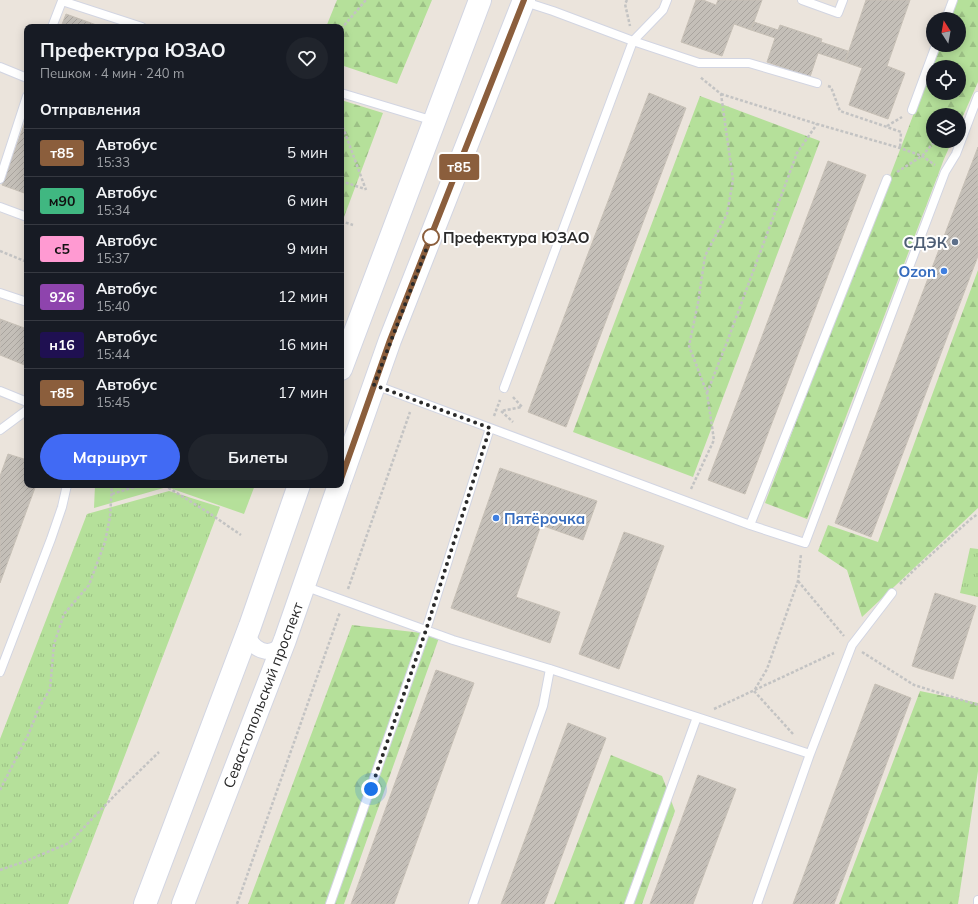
<!DOCTYPE html>
<html lang="ru">
<head>
<meta charset="utf-8">
<style>
  :root { --surface:#171b24; --page:#20242c; --text:#f1f3f6; --muted:#9ea1a6; --line:#363941; --accent:#416af4 }
  body { margin:0; font-family:Mulish,sans-serif; background:var(--page); color:var(--text); height:100vh; display:flex; flex-direction:column; font-size:15px; white-space:nowrap }
  * { box-sizing:border-box; margin:0 }
  p { font-size:13px; color:var(--muted) }
  .icon { flex:none; width:22px; height:22px; fill:none; stroke:currentColor; stroke-width:2; stroke-linecap:round; stroke-linejoin:round }
  .map { position:relative; flex:1; overflow:hidden }
  .drawer { position:absolute; left:24px; top:24px; width:320px; height:464px; display:flex; flex-direction:column; background:var(--surface); border-radius:8px; box-shadow:0 2px 10px #0003 }
  .drawer>* { flex:none }
  .badge { padding:0 8px; border-radius:3px; font-size:14px; line-height:26px }
  .needle { width:26px; rotate:349deg }
  .fabs { position:absolute; left:926px; top:12px; display:grid; gap:8px }
  .fabs a { display:grid; place-items:center; width:40px; height:40px; border-radius:50%; background:var(--surface); box-shadow:0 2px 10px #0003; font-size:20px }
  .you { position:absolute; width:20px; height:20px; margin:-10px; border:3px solid #fff; border-radius:50%; background:#1a73e8; box-shadow:0 0 0 6px #1a73e833 }
  .map>.badge { position:absolute; translate:-50% -50%; box-shadow:0 0 0 2px #fff }
  h2 { padding:0 16px; font-size:15px; line-height:36px }
  .round { display:grid; place-items:center; flex:none; width:42px; height:42px; border-radius:21px; background:var(--page) }
  .overview { display:flex; align-items:center; justify-content:space-between; height:68px; padding:0 16px }
  h1 { font-size:19px; font-weight:700; line-height:30px }
  .action { display:flex; gap:8px; margin-top:auto; padding:8px 16px }
  .action a { flex:1; height:46px; border-radius:24px; background:var(--accent); color:#fff; font-size:16px; font-weight:700; line-height:46px; text-align:center }
  .action a+a { background:var(--page); color:var(--text) }
  ul { padding:0; list-style:none }
  li { display:flex; align-items:center; gap:12px; height:48px; padding:0 16px; border-top:1px solid var(--line) }
  li div { flex:1 }
  li b { display:block; font-size:15px }
  li em { font-style:normal }
  li .badge { min-width:44px; font-weight:700; text-align:center }
  .map>svg:first-child { display:block }
</style>
</head>
<body>
<div class="map">
<svg width="978" height="904" viewBox="0 0 978 904">
  <defs>
    <pattern id="forest-firs" width="22" height="20" patternUnits="userSpaceOnUse"><rect width="22" height="20" fill="#b5e09a"/><path d="M5 1l3.5 6h-7zM16 11l3.5 6h-7z" fill="#9cc085"/></pattern>
    <pattern id="park-tufts" width="24" height="20" patternUnits="userSpaceOnUse"><rect width="24" height="20" fill="#b5e09a"/><path d="M3 7l-1-3M5 7V3M7 7l1-3M15 17l-1-3M17 17v-4M19 17l1-3" fill="none" stroke="#9cc085"/></pattern>
    <pattern id="building-hatch" width="6" height="6" patternUnits="userSpaceOnUse"><rect width="6" height="6" fill="#c4bfb8"/><path d="M-1 1l2-2M0 6l6-6M5 7l2-2" fill="none" stroke="#a9a49e"/></pattern>
  </defs>
  <rect width="100%" height="100%" fill="#ebe4dc"/>
  <!-- grass -->
  <path fill="#b5e09a" d="M95,485H223L226,486L227,485H255L244,514L167,487L94,508Z"/>
  <!-- forest -->
  <path fill="url(#forest-firs)" fill-rule="evenodd" d="M337,0H432L397,84L341,65V27H326Z
    M957,0H978V82L959,125V115H933V141H952L944,159L807,519L765,503L940,45H959V19H950ZM933,67H959V93H933Z
    M700,96L820,141L693,477L573,432Z
    M341,100L383,113L341,225Z
    M978,270V508L862,617L847,570L818,551L828,525L878,542Z
    M352,625L440,635L344,904H248Z
    M920,691L978,703V771L958,904H839Z
    M611,755L662,776L675,811L642,904H554Z"/>
  <!-- park -->
  <path fill="url(#park-tufts)" d="M169,491L220,507L68,904H0V739L87,514Z
    M970,548L978,549V597L960,593Z"/>
  <!-- building -->
  <path fill="url(#building-hatch)" stroke="#c7c0b6" d="M696,0H703L716,5L718,0H762L751,30L734,24L722,56L681,42Z
    M866,0H910L887,66L905,73L888,119L849,105L862,68L845,62Z
    M66,14L102,27H61Z
    M754,22L778,30L780,25L822,39L821,42L848,51L845,62L818,53L810,77L767,62L775,38L751,30Z
    M649,93L686,108L566,427L528,412Z
    M27,117V194L2,185Z
    M978,147V256L871,537L835,523Z
    M828,161L866,175L745,494L708,480Z
    M0,319L27,329V366L0,355Z
    M8,454L27,460V485H36L0,583V476Z
    M500,468L597,501L583,540L541,525L516,597L560,612L550,643L451,608Z
    M624,532L664,546L619,669L579,654Z
    M935,593L976,606L953,679L912,666Z
    M436,670L474,683L394,904H351Z
    M875,684L911,698L834,904H793Z
    M568,723L606,738L544,904H501Z
    M698,775L736,789L693,904H650Z"/>
  <g fill="none" stroke-linecap="round" stroke-linejoin="round">
    <defs>
      <path id="lane" d="M802,0L838,13L843,0
        M525,2L553,11L633,41L699,63H749L817,83
        M946,19L953,0
        M52,27L62,1L142,27
        M0,67L27,78
        M341,93L434,121
        M912,110L936,45
        M0,179L27,96
        M0,207L27,217
        M0,293L27,302
        M375,385L750,525L805,543L945,172L956,154L978,96
        M504,388L633,41L663,10L667,0
        M0,391L27,402
        M0,430L27,410
        M750,525L887,179
        M304,586L453,640L550,669L810,754
        M0,672L51,539L62,507L67,485
        M330,904L426,630L490,428
        M473,904L543,706L550,669
        M629,904L697,717
        M757,904L810,754L852,645L892,593
        M978,904V900"/>
      <path id="street" d="M249,629C246,643 262,657 276,649C280,647 282,643 285,640"/>
      <path id="secondary" d="M341,369L480,0
        M341,479L390,340L524,0
        M145,904L250,626L299,485
        M183,904L285,640L339,485"/>
    </defs>
    <!-- lane casing -->
    <use href="#lane" stroke="#d2d5e2" stroke-width="10"/>
    <!-- street casing -->
    <use href="#street" stroke="#d2d5e2" stroke-width="17"/>
    <!-- secondary casing -->
    <use href="#secondary" stroke="#d2d5e2" stroke-width="24"/>
    <!-- path -->
    <path stroke="#c3c3c3" stroke-width="2.5" stroke-dasharray="3 2" stroke-linecap="butt" d="M627,0L625,4L630,26
      M341,29L366,0
      M828,86L831,87L840,111L887,127L901,132L900,148
      M721,94L817,124L900,148L922,156L935,165
      M341,122L366,190
      M887,126L902,117
      M897,172L922,156L935,141
      M341,181L365,189
      M341,221L353,225
      M0,251L27,262
      M707,393L727,342L797,153L817,124
      M513,397L522,407L501,411L513,422
      M494,416L500,400
      M164,485L209,513L241,535
      M691,489L714,440L707,393L689,346L698,303L705,256L727,214L733,180L721,94L700,77
      M112,494L141,485
      M798,581L844,636
      M900,584L915,569L972,518L978,514
      M348,589L410,412
      M862,652L914,685L978,705
      M714,709L834,653
      M793,734L754,691L767,669L798,581L801,554
      M0,790L29,733L38,710L50,689L54,644L64,614L89,585L105,542L110,517L112,485
      M0,870L26,861L69,843L118,792L159,752
      M237,904L340,612"/>
    <!-- lane -->
    <use href="#lane" stroke="#fff" stroke-width="8"/>
    <!-- street -->
    <use href="#street" stroke="#fff" stroke-width="15"/>
    <!-- secondary -->
    <use href="#secondary" stroke="#fff" stroke-width="22"/>
  </g>
  <g fill="none" stroke-linecap="round" stroke-linejoin="round">
    <defs>
      <path id="line" d="M341,479L390,340L524,0"/>
    </defs>
    <!-- line casing -->
    <use href="#line" stroke="#fff" stroke-width="9"/>
    <!-- line -->
    <use href="#line" stroke="#8b5e3c" stroke-width="6"/>
    <!-- walk -->
    <path stroke="#2a2a2a" stroke-width="4" stroke-dasharray="0 7.2" d="M371,789L426,630L490,428L374,385L431,237"/>
  </g>
  <!-- markers -->
  <circle fill="#fff" stroke="#8b5e3c" stroke-width="2" cx="431" cy="237" r="8"/>
  <circle fill="#5c6f8a" stroke="#fff" stroke-width="1.5" cx="955" cy="242" r="4"/>
  <g fill="#3f7fe0" stroke="#fff" stroke-width="1.5">
    <circle cx="944" cy="271" r="4"/>
    <circle cx="496" cy="518" r="4"/>
  </g>
  <g text-anchor="middle" dominant-baseline="central" stroke-width="4" stroke-linejoin="round" paint-order="stroke">
    <!-- stop labels -->
    <g font-size="15" font-weight="bold" fill="#2a2a2a" stroke="#fff" text-anchor="start">
      <text x="443" y="237">Префектура ЮЗАО</text>
    </g>
    <!-- service labels -->
    <g font-size="15" font-weight="bold" fill="#4e5e75" stroke="#fff" text-anchor="end">
      <text x="947" y="242">СДЭК</text>
    </g>
    <!-- shop labels -->
    <g font-size="15" font-weight="bold" fill="#366cbe" stroke="#fff" text-anchor="end">
      <text x="936" y="271">Ozon</text>
      <text x="504" y="518" text-anchor="start">Пятёрочка</text>
    </g>
    <!-- street labels -->
    <g font-size="15" fill="#2a2a2a" stroke="#fff">
      <text transform="translate(263 695) rotate(-69)">Севастопольский проспект</text>
    </g>
  </g>
</svg>
<div class="fabs">
<a><svg class="needle" viewBox="-14 -14 28 28"><path d="M0-13l5 13h-10z" fill="#e53935"/><path d="M0 13l5-13h-10z" fill="#9ea1a6"/></svg></a>
<a><svg class="icon" aria-label="locate" viewBox="0 0 24 24"><circle cx="12" cy="12" r="6"/><path d="M12 2v4M12 18v4M2 12h4M18 12h4"/></svg></a>
<a><svg class="icon" aria-label="layers" viewBox="0 0 24 24"><path d="M12 4l9 5-9 5-9-5zM3 14l9 5 9-5"/></svg></a>
</div>
<div class="you" style="left:371px;top:789px"></div>
<b class="badge" style="left:459px;top:167px;background:#8b5e3c;color:#fff">т85</b>
<section class="drawer">
<div class="overview"><div><h1>Префектура ЮЗАО</h1><p>Пешком · 4 мин · 240 m</p></div><a class="round"><svg class="icon" aria-label="heart" viewBox="0 0 24 24"><path d="M12 20l-8-8c-3-5 5-10 8-4 3-6 11-1 8 4z"/></svg></a></div>
<h2>Отправления</h2>
<ul>
<li><span class="badge" style="background:#8b5e3c;color:#fff">т85</span><div><b>Автобус</b><p>15:33</p></div><em>5 мин</em></li>
<li><span class="badge" style="background:#40b781;color:#111">м90</span><div><b>Автобус</b><p>15:34</p></div><em>6 мин</em></li>
<li><span class="badge" style="background:#ff9ad2;color:#111">с5</span><div><b>Автобус</b><p>15:37</p></div><em>9 мин</em></li>
<li><span class="badge" style="background:#8e44ad;color:#fff">926</span><div><b>Автобус</b><p>15:40</p></div><em>12 мин</em></li>
<li><span class="badge" style="background:#1f1051;color:#fff">н16</span><div><b>Автобус</b><p>15:44</p></div><em>16 мин</em></li>
<li><span class="badge" style="background:#8b5e3c;color:#fff">т85</span><div><b>Автобус</b><p>15:45</p></div><em>17 мин</em></li>
</ul>
<div class="action"><a>Маршрут</a><a>Билеты</a></div>
</section>
</div>
</body>
</html>
